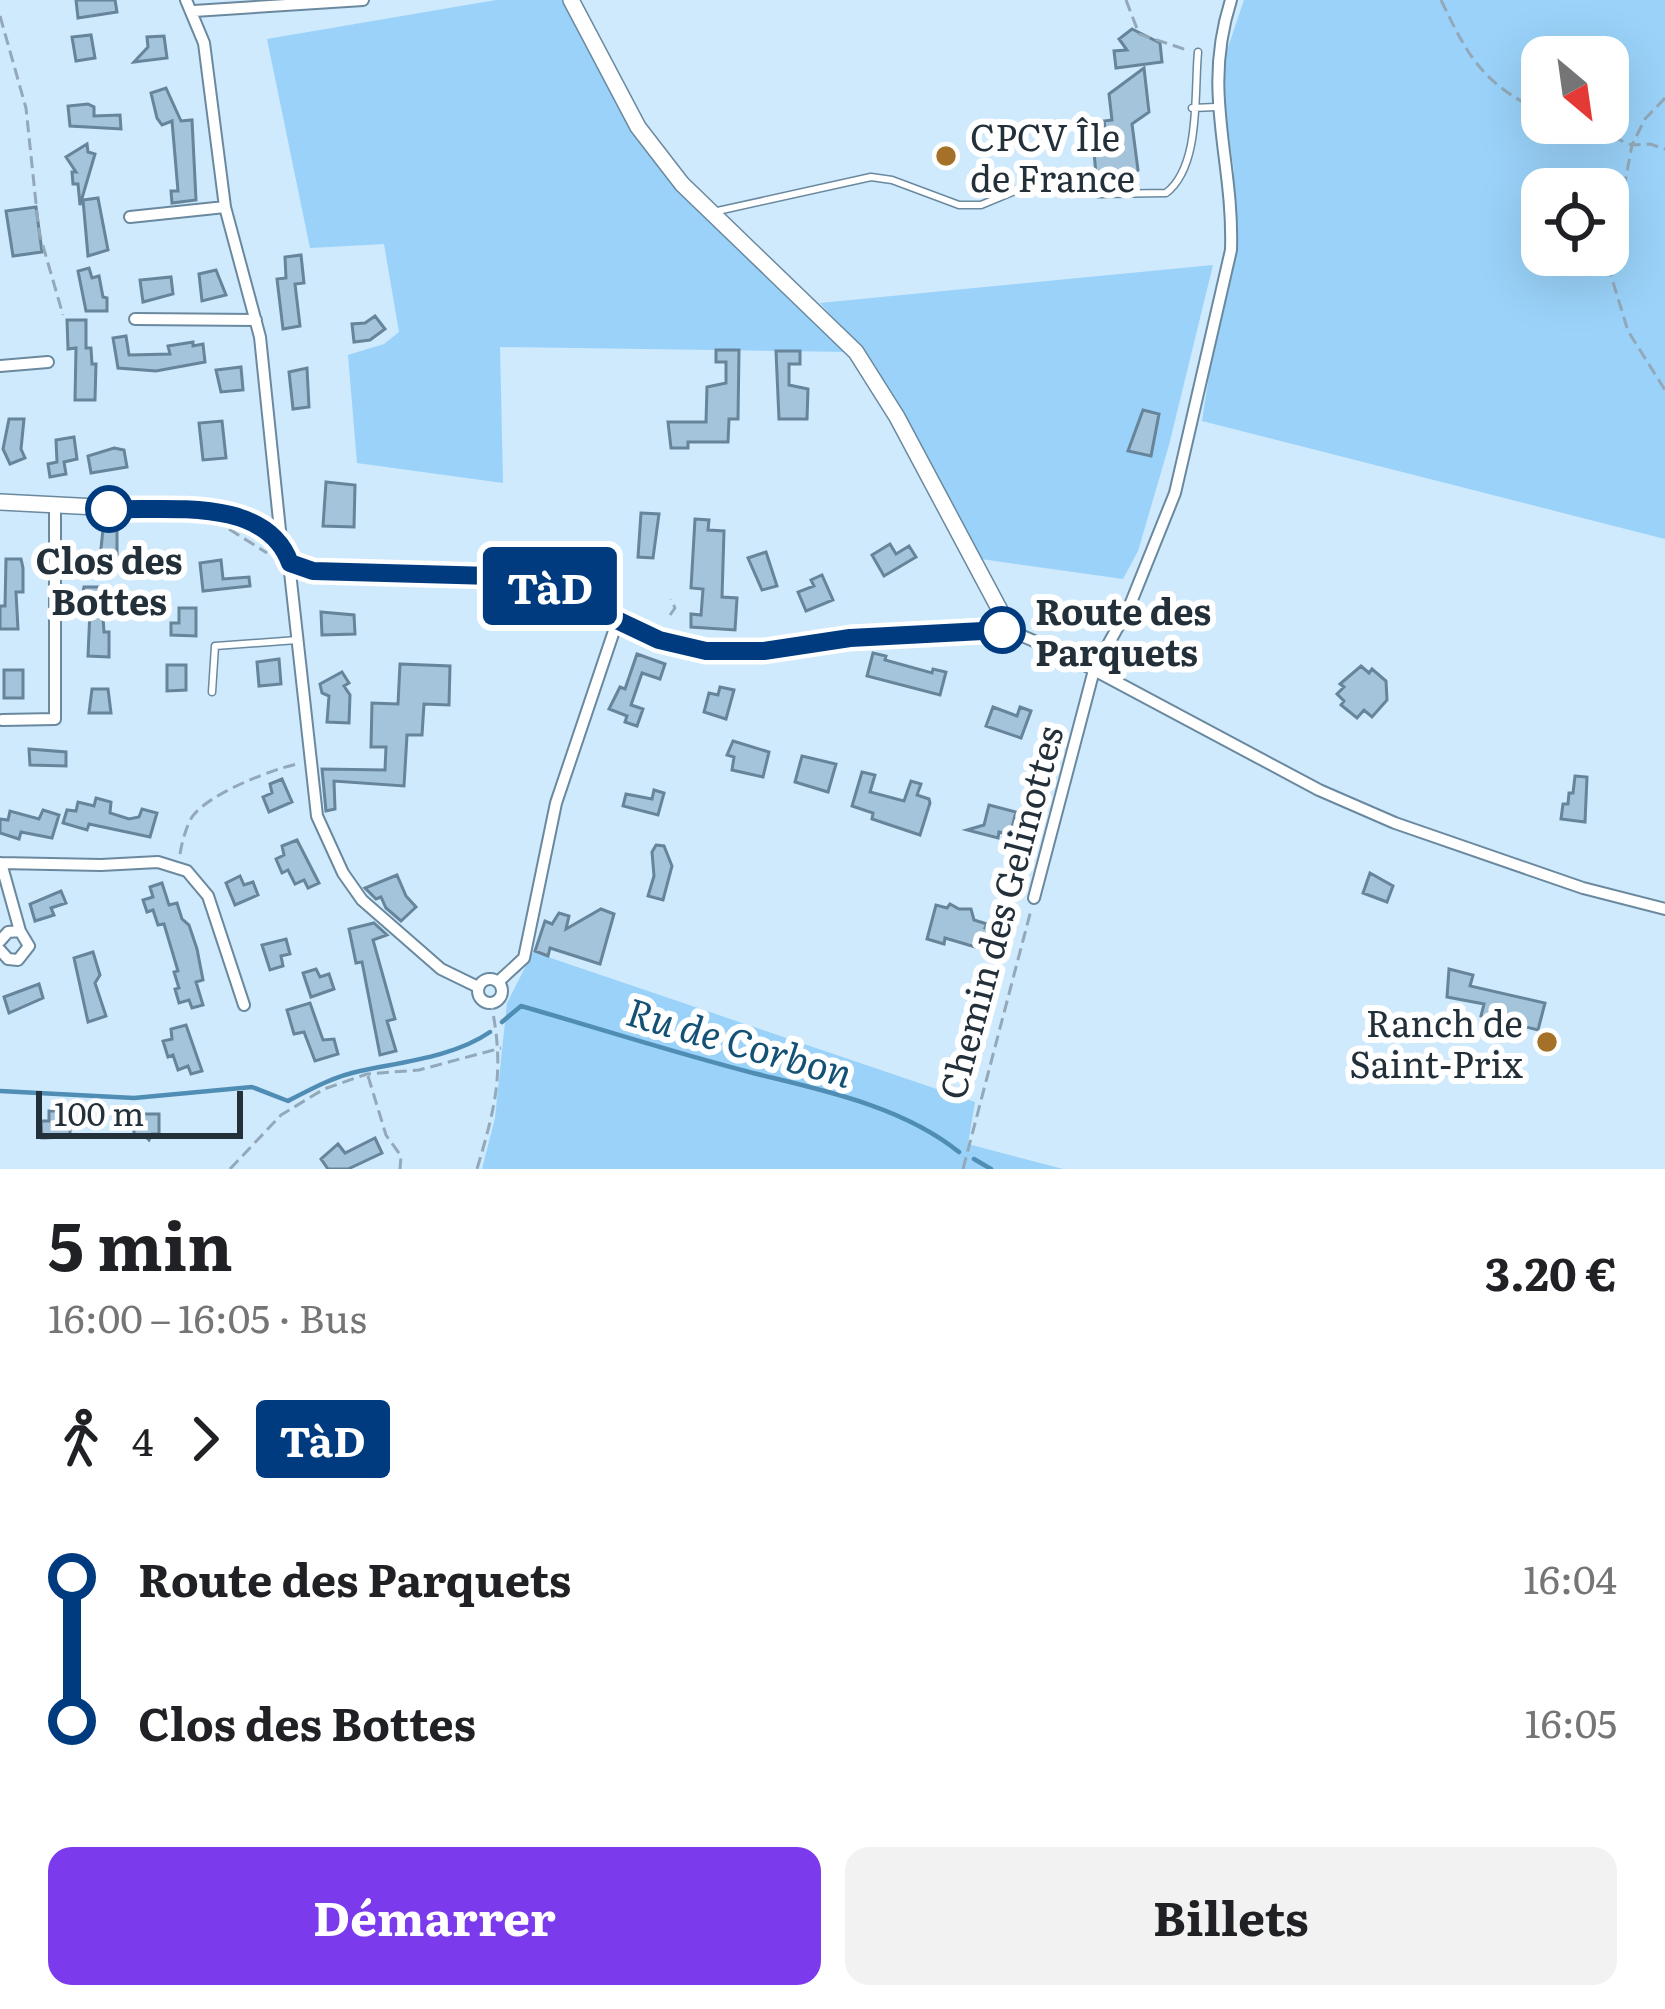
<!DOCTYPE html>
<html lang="fr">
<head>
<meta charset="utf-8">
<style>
  :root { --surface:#fff; --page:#f2f2f2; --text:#202124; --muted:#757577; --accent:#7c3aed }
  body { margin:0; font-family:Literata,serif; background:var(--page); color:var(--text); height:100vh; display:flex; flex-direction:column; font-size:45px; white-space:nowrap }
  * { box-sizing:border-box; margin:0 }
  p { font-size:39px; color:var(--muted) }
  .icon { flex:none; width:66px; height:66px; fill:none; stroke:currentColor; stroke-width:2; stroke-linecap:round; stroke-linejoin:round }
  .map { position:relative; height:1169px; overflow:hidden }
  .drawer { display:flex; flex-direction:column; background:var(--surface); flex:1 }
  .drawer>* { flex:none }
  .badge { padding:0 24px; border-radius:9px; font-size:42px; line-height:78px }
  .needle { width:78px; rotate:151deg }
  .tools { position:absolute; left:1521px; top:36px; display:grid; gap:24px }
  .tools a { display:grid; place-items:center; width:108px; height:108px; border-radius:24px; background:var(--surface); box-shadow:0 12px 48px #0002; font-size:60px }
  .scale { position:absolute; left:36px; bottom:30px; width:207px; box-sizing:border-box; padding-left:12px; border:6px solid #233039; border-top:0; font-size:33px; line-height:42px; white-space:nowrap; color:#233039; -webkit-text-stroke:9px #fff; paint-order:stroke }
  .map>.badge { position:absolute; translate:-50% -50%; box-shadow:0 0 0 6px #fff }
  .legs { display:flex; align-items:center; gap:18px; height:132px; padding:0 48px; font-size:39px }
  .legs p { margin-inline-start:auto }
  .head { display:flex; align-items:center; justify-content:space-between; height:204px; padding:0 48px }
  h1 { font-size:66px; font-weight:700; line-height:90px }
  .action { display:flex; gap:24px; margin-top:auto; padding:24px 48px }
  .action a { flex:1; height:138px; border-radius:24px; background:var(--accent); color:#fff; font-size:48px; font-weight:700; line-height:138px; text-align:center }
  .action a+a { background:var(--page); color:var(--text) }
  ul { padding:0 48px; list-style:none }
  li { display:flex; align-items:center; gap:42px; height:144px; font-size:45px }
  li i { display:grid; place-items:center; width:18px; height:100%; margin:0 15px; background:currentColor }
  li i::after { content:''; width:30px; height:30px; margin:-15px; border:9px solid; border-radius:50%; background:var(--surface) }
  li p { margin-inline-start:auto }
  li:first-child i { background:linear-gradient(#0000 50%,currentColor 0) }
  li:last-child i { background:linear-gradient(currentColor 50%,#0000 0) }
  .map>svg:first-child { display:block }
</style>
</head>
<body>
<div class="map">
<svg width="1665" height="1169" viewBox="0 0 1665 1169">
  <rect width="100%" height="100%" fill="#cfe9fd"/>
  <!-- green -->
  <path fill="#9ad2f9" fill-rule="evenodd" d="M496,0H564L635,132L852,352L500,347L503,483L357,463L348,355L384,344L399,332L384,244L310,248L267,39Z
    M1244,0H1665V539L1202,421L1234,213V171L1224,103L1226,53ZM1542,57H1608V123H1542ZM1542,189H1608V255H1542Z
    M1213,265L1169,445L1138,551L1123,579L981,559L861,350L820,303Z
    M533,952L975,1102L968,1144L1063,1169H482L495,1118L507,1003Z"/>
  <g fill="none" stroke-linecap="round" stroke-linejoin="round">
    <!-- stream -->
    <path stroke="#508db5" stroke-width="4.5" d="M502,1022L521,1006C598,1028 675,1053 753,1073C822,1090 902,1106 959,1152
      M0,1091L134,1098L252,1087L288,1101C311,1089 335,1076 360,1071C402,1062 454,1057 490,1032
      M974,1159L991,1169"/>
  </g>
  <!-- building -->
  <path fill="#a4c4db" stroke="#66849a" stroke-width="3" d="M76,0H115L117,12L78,18Z
    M1132,29L1160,43L1162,62L1116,68L1114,51L1127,50L1119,39Z
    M91,35L95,58L76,61L72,37Z
    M164,36L167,58L134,62L148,47L147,37Z
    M1144,68L1149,112L1132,124L1138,170L1120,184L1096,175L1094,152L1107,143L1104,121L1112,120L1109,94Z
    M166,88L181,121L192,120L196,200L172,203L171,191H178L172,121L162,125L157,118L151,93Z
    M88,104L94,107V116L120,115L121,129L70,126L68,106Z
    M87,144L88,152L95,154L80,205L78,184H73L72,172H76L66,157Z
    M98,198L108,250L88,256L83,200Z
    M36,207L42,252L13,256L6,211Z
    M301,255L304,283L295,284L300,326L283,329L277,279L286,278L285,257Z
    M89,268L92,278L99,276L103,297L107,298V311H86L78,271Z
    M216,270L226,295L202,301L199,274Z
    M171,277L173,294L143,302L140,280Z
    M375,316L385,329L370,340L354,342L352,324L365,323Z
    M67,320H86V348H91L92,364H96L95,400H75L76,348L68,349Z
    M126,336L129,355L170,354L168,346L193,342V346L203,344L205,362L156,371L118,368L113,338Z
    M716,350H739L738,419H729L728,442H688V448H671L668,422H706L707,387L726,383V362H716Z
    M776,351H800V364H789V385L808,389L807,419H779Z
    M241,367L243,390L221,392L216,370Z
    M307,368L309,407L293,409L289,372Z
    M1143,410L1159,414L1151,456L1128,451Z
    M9,419H24L21,449L25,458L10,464L3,449Z
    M222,421L226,458L203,460L199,423Z
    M74,437L77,459L64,462L66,474L50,477L48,464L57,462L56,440Z
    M114,448L124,450L127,467L91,473L88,456Z
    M326,482L355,485L354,527L323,526Z
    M641,513L659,514L653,558L638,557Z
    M695,519L709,520L708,530L724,531L722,597L737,598L735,630L691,627V614L701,615L703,589L691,588Z
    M103,529H117V558H100Z
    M890,544L896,554L909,546L916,557L884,576L872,555Z
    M766,552L777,586L762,590L748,558Z
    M152,553H179V573H152Z
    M6,559H21L23,568V592H16L18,629H0V606H5Z
    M221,560L223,579L249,577L250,586L203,591L200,563Z
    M597,560L620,561L619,588L596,587Z
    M822,575L833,600L806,611L798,592L814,586L811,580Z
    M84,587H101L104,632H109V657L88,656L90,610H79Z
    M179,608H196V636L171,635V623H179Z
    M321,612L354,615L355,634L322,635Z
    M873,653L886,656L885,660L932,673L933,669L946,672L940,695L867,676Z
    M637,654L665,664L660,679L642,673L631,705L643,709L637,726L625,722L627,716L609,709L620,687L625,689Z
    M279,659L281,684L259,686L257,662Z
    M400,664L450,666L449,705L424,704L422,735H407L404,786L334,781L335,809L326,811L322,769L385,770L386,747H371L372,703L398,704Z
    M167,665H186V690L167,691Z
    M1361,666L1369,673L1372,669L1386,681L1387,700L1372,717L1364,710L1357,718L1341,705L1344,701L1337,694L1344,687L1340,684Z
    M4,670H23V698H4Z
    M342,672L349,683L344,686L350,695L349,723L327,722L329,696L322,693L320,684Z
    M720,687L734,690L726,719L704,712L709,693L718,695Z
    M92,689H108L111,713H89Z
    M993,707L1017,716L1020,707L1031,711L1021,738L986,726Z
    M733,741L769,752L763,777L732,770L734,757L727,755Z
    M29,749L66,752V766L30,765Z
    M802,756L836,764L828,792L795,782Z
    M862,772L875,775L870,792L904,801L911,781L921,784L917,795L929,799L930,803L920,835L872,819L873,813L852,806Z
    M1575,776L1587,777L1585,822L1561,819L1563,804H1568L1569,793H1573Z
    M282,779L292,802L269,812L263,797L272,793L270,784Z
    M654,790L664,793L658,815L623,806L626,794L652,799Z
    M96,798L111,802L110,813L129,819L139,817L142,809L157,813L150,837L89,824L87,830L63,823L67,810L76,811L78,802L94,806Z
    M989,805L1016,812L1010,835L999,832L998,838L967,830L984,825Z
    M43,810L59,815L52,838L21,832L19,839L0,833V819L8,820L10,811L39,819Z
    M297,840L319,883L308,888L304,880L295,884L288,870L282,873L276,859L284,855L282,846Z
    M656,845L664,846L672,866L663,900L648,896L654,876L652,852Z
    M1370,873L1393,886L1387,902L1363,893Z
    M397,875L406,896L416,907L401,921L386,908L381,897L376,899L365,888Z
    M240,876L244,885L253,882L258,895L235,905L226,883Z
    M162,883L169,905L177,903L182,919L189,925L197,949L203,980L196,982L203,1005L192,1008L189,1000L179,1003L175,989L179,988L174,972L178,971L164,924L158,925L153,910L147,912L143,900L153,897L150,887Z
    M61,891L66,903L51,908L54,915L35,921L30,904Z
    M950,904L959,909H971L974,920L987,924L985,928L1000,935L983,936L982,949L945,938L944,944L927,939L936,905L947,908Z
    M601,909L614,914L600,964L550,948L548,956L535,951L545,921L552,924L559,913L569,916L566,929Z
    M374,923L387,935L373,940L395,1019L387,1021L396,1051L380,1055L362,962L356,963L349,929Z
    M286,939L290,954L281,956L283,966L270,970L262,945Z
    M93,952L100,975L95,983L106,1016L88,1022L74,958Z
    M316,969L320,977L329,974L334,989L311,997L303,973Z
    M1449,969L1473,975L1470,986L1545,1003L1538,1030L1481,1016L1484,1004L1447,997Z
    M39,984L43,998L9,1013L4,997Z
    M310,1003L323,1040L334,1039L338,1054L315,1061L304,1032L294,1034L287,1010Z
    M186,1025L202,1071L191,1074L188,1066L178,1070L173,1055L168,1057L163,1041L172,1039L171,1029Z
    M70,1105V1137L42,1138L41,1121H49V1111H55V1106Z
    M134,1114H159V1134H152L149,1140L144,1135H134Z
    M375,1138L382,1153L348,1169H328L321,1159L338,1144L345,1153Z"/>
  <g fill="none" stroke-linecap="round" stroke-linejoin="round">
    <defs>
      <path id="lane" d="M1192,108L1216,107
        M713,212L871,177L892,180L959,205H981L1034,183L1047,182L1099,194L1166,193C1201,166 1194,94 1198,52
        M212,692L215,646L297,640"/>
      <path id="street" d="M186,0L204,43L225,207L260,337L281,540
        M194,11L363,0
        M130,217L225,207
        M135,319L256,320
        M0,366L48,362
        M289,563L317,816L343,873L362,900L441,969L478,987
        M1011,631L1066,655L1319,790L1395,823L1583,888L1665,909
        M2,720L55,719V507
        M0,863L101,865L158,862L187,871L208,896L244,1005
        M1,863L20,931
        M1034,898L1094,670L1130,605L1175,493L1231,250C1234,158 1201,94 1231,0
        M0,941L8,932L20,931L29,946L18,960L8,959L0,950
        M478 991a12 12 0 1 1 24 0a12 12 0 1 1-24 0Z
        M498,982L524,958L556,803L617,622"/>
      <path id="secondary" d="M0,502L232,514C263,525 278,532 289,563L299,567C373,586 453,560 526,577C583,590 626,636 684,647C740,658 792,645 847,638C901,632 957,629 1011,631L897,417L856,352L682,184L638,127L571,0"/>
    </defs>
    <!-- lane casing -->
    <use href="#lane" stroke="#6a899f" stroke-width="9"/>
    <!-- street casing -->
    <use href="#street" stroke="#6a899f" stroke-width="14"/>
    <!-- secondary casing -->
    <use href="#secondary" stroke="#6a899f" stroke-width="18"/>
    <!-- path -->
    <path stroke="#93a8b8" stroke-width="3" stroke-dasharray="12 6" stroke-linecap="butt" d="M1126,0L1139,34L1187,50
      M1441,0C1469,58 1482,83 1542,112
      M0,16L26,108L39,232L63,315
      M1665,98L1645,119L1632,145L1609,269L1628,331L1665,390
      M1579,123L1632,145L1650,144L1665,149
      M229,529L267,553
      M670,615L675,608L671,599
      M180,854C182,842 186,827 192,817C208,794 270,770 297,764
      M368,1076L386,1135L401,1156L400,1169
      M230,1169L281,1115L324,1089L367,1074L419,1070L501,1048
      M477,1169C496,1105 505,1070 491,1003
      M963,1169L1031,910"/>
    <!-- lane -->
    <use href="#lane" stroke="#fff" stroke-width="6"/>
    <!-- street -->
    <use href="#street" stroke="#fff" stroke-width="10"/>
    <!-- secondary -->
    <use href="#secondary" stroke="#fff" stroke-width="15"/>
  </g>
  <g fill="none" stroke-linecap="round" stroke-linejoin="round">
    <defs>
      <path id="line-1" d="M109,509C168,511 266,496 290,563L313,571L526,577L659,640L706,651H764L850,638L1002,630"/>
    </defs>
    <!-- line-1 casing -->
    <use href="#line-1" stroke="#fff" stroke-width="27"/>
    <!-- line-1 -->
    <use href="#line-1" stroke="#003b80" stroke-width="18"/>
  </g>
  <!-- markers -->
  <g fill="#a57129" stroke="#fff" stroke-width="4.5">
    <circle cx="946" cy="156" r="12"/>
    <circle cx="1547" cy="1042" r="12"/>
  </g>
  <g fill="#fff" stroke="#003b80" stroke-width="6">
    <circle cx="109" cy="509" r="21"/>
    <circle cx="1002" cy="630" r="21"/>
  </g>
  <g text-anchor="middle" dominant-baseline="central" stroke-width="12" stroke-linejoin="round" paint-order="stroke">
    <!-- poi labels -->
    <g font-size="36" fill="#233039" stroke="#fff" text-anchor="start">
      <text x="970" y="135">CPCV Île<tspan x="970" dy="41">de France</tspan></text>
      <text x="1523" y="1021" text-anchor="end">Ranch de<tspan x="1523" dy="41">Saint-Prix</tspan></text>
    </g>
    <!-- stop labels -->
    <g font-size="36" font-weight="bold" fill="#233039" stroke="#fff">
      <text x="109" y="558">Clos des<tspan x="109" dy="41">Bottes</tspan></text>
      <text x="1035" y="609" text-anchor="start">Route des<tspan x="1035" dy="41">Parquets</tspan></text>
    </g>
    <!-- street labels -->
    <g font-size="36" fill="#233039" stroke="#fff">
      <text transform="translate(999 912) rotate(-75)">Chemin des Gelinottes</text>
    </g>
    <!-- water labels -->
    <g font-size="39" font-style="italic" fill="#135276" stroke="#fff">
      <text transform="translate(740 1040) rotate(16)">Ru de Corbon</text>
    </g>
  </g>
</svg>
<div class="tools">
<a><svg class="needle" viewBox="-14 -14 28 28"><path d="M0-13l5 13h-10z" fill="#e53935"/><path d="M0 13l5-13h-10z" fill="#757577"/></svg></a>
<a><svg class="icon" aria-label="locate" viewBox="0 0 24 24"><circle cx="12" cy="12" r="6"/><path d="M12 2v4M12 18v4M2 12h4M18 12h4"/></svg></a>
</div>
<div class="scale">100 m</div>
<b class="badge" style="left:550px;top:586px;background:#003b80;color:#fff">TàD</b>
</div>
<section class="drawer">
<div class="head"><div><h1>5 min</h1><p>16:00 – 16:05 · Bus</p></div><b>3.20 €</b></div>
<div class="legs"><svg class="icon" aria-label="walk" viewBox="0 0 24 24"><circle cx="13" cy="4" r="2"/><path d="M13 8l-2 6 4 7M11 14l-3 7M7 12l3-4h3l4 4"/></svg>4<svg class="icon" aria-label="forward" viewBox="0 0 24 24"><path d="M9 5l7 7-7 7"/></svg><b class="badge" style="background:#003b80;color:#fff">TàD</b></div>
<ul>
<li><i style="color:#003b80"></i><b>Route des Parquets</b><p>16:04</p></li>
<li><i style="color:#003b80"></i><b>Clos des Bottes</b><p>16:05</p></li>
</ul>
<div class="action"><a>Démarrer</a><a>Billets</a></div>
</section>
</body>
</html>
